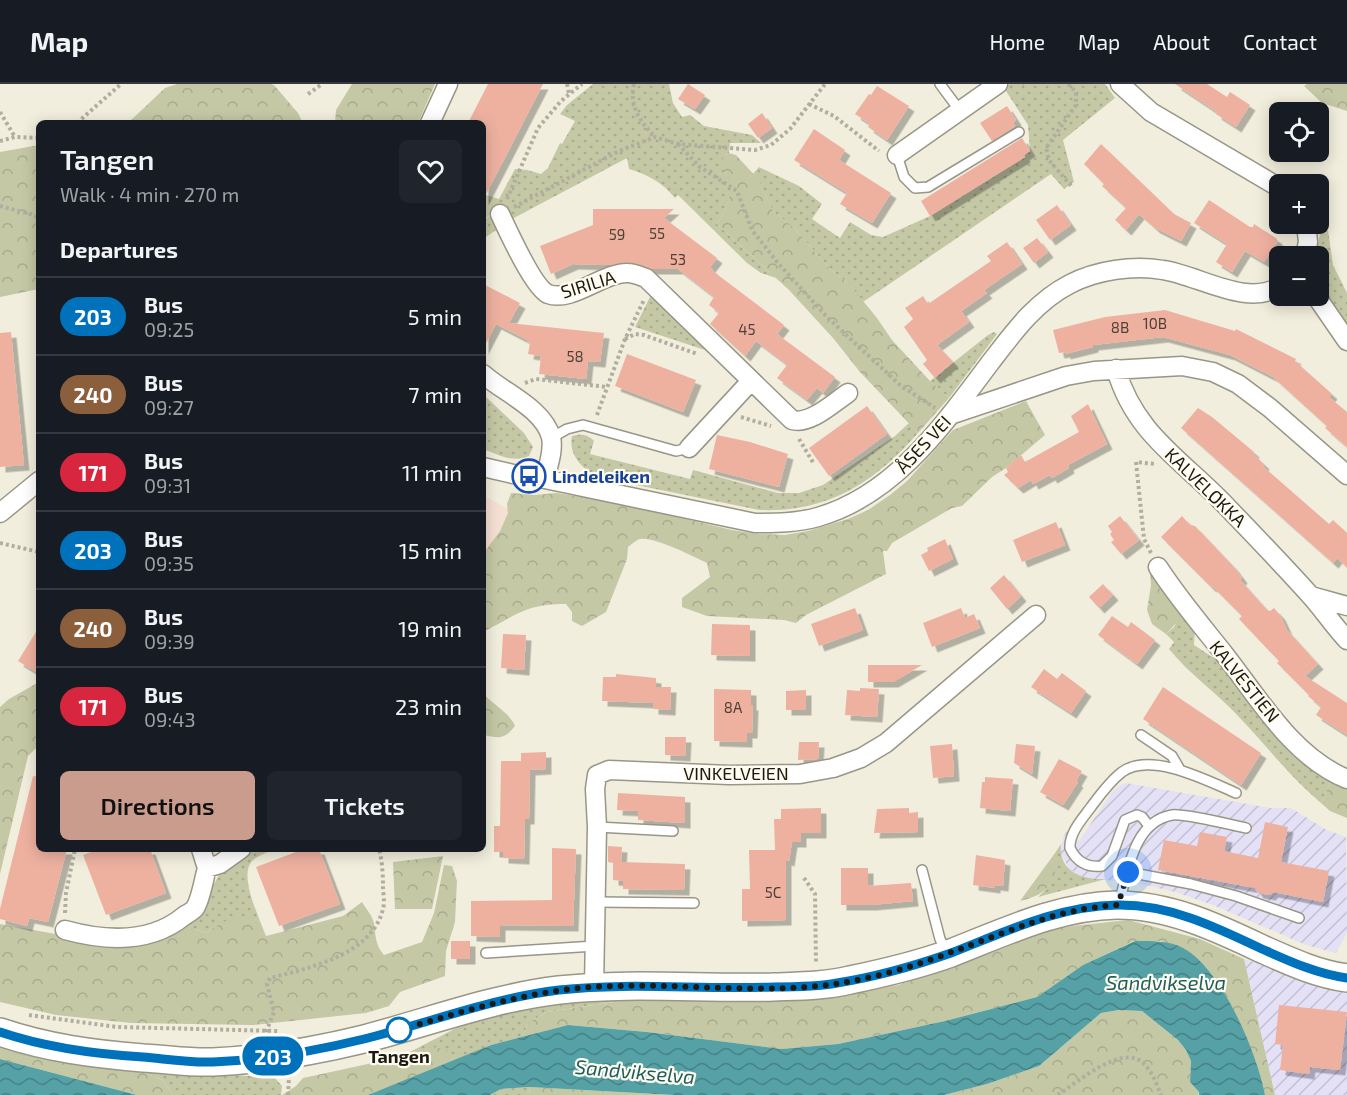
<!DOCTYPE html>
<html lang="en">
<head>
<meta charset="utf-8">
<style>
  :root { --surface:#171b24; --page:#20242c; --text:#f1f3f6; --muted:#9ea1a6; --line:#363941; --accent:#c99c8e }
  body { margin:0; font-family:"Exo 2",sans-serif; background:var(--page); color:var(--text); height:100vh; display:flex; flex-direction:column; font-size:22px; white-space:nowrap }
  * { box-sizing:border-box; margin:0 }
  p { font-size:20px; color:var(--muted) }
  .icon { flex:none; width:33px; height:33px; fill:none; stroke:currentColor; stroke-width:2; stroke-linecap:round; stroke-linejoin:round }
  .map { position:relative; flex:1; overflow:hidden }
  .panel { position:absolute; left:36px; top:36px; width:450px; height:732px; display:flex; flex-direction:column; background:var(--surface); border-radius:9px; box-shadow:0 3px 15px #0003 }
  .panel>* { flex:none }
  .badge { padding:0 12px; border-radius:20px; font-size:21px; line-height:39px }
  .buttons { position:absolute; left:1269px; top:18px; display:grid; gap:12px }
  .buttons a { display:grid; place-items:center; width:60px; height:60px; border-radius:9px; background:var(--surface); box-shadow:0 3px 15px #0003; font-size:30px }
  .you { position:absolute; width:30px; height:30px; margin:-15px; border:4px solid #fff; border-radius:50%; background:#1a73e8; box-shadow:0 0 0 9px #1a73e833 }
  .map>.badge { position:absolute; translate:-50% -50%; box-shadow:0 0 0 3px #fff }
  h2 { padding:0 24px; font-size:22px; line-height:54px }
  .round { display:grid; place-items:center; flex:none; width:63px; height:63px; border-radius:9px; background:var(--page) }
  .head { display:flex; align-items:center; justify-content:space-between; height:102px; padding:0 24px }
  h1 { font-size:28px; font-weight:600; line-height:45px }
  .action { display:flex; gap:12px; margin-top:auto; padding:12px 24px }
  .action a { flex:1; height:69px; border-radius:9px; background:var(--accent); color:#111; font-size:24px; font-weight:600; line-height:69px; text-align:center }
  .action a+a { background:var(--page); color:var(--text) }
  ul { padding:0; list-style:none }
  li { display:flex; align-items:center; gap:18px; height:78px; padding:0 24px; border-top:2px solid var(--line) }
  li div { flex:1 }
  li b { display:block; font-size:22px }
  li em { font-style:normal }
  li .badge { min-width:66px; font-weight:700; text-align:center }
  header { display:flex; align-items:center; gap:36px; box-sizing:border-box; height:84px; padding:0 30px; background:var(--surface); border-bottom:2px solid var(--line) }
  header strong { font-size:28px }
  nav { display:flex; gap:33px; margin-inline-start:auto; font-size:21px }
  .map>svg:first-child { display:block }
</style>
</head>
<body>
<header>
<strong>Map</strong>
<nav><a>Home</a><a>Map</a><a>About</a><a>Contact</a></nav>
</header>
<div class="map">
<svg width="1347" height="1011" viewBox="0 0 1347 1011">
  <defs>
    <pattern id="industrial-furrows" width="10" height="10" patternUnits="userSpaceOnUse" patternTransform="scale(1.5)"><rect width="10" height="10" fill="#e4e1f7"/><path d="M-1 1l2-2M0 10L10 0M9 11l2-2" fill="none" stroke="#c3c0d3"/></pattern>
    <pattern id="grass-dots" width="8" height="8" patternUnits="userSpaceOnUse" patternTransform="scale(1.5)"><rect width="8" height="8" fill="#c4c8a5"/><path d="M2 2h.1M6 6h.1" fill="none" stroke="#a8ab8d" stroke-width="1.8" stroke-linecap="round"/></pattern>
    <pattern id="forest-crowns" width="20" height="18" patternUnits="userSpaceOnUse" patternTransform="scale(1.5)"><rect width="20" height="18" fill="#c4c8a5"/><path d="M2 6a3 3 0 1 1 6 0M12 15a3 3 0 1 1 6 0" fill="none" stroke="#a8ab8d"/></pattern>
    <pattern id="water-waves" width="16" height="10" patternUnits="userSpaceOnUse" patternTransform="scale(1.5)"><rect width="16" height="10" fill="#55a1a5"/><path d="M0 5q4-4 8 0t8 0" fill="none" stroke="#468285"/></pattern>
    <filter id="shadow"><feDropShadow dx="5.5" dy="5.5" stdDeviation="0" flood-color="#0004"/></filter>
  </defs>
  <rect width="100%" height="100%" fill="#f2eedd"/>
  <!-- industrial -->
  <path fill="url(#industrial-furrows)" d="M1126,699L1271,724H1291L1327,746L1346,753L1347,849L1336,869L1306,861L1213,821L1175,808L1146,801L1082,793L1069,785L1060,768L1063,754L1066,748L1079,757L1112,708L1119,702Z
    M1244,875L1347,905V1011H1275Z"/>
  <!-- education -->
  <path fill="#f6dfd3" d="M483,411L508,425V429L500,447L483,470Z"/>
  <!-- grass -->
  <path fill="url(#grass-dots)" d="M593,0H669L673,19L682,33L690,31L704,42L752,51L761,59H730L729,69L725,71L723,85L735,102C727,115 726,128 717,140L776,194L761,189L747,179L678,111L675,114C662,98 648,91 629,85L627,74L512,135L483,155V137L493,129L483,116V110L499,115L515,85L527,86L541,90L548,84L560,59L562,60L575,37L560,30L567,21Z
    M1010,0H1105L1115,14L1063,56L1074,98L1064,105L1051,90L863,218L850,201L829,184L794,144L773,127L758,96L753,90L759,83L799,102L822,120L812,135L840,154L850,138L871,151L883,153L930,132L1025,73L1024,71L1030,67L1028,41L1004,4Z
    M1323,145L1328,146L1333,181L1347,209V249L1319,204L1318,172H1316L1320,149Z
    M652,209L711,268L635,243Z
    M994,248L997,250L949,314L930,297L988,251Z
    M483,310L524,349L533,363L529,372C511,379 500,371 483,365Z
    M909,339L918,349C875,398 828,429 759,426L597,393C583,385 568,371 572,352C581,350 587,350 594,357L590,370L690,395L693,386L778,409H799L823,401L895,352Z
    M1182,528L1195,543L1194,561L1220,578L1314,684L1331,697L1321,719C1290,693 1266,661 1238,632C1216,608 1189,590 1169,565L1174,558L1166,550L1174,543Z
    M1061,760C1058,788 1083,796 1106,795L1038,813L1048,803L1058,774L1055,769Z
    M251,765H273C267,769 257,772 252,777C240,790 255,824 260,837C240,830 222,837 206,849L194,845L143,858L209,809L219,791Z
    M642,914L547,928L529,938L522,953L491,961L452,978L450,968L400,973L466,939L539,921L577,917Z
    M96,981L275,994L282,1002L281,1011H173L163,996L145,989Z
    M529,1003L530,1011H490L501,1005Z"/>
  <!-- forest -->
  <path fill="url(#forest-crowns)" d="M177,0H271L274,1L298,29L303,39H128L165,4Z
    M352,0H435L418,39H335L336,26Z
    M1307,0H1347V27L1322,19L1304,2Z
    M39,61V205L0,213V68Z
    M729,69L736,71L758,95L773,127L794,144L829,184L850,201L877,234L892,256L930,297L949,314L918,349L860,288L833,254L789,206L717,140C726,127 727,116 734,102L723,85L721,78L725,71Z
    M488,115L492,122L493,129L483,136V116Z
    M1026,317L1045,351L1006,384L992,393L962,422L952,424L892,459L887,467H883L886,490L806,531L796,539L784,536L707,532L682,523V514L710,493L707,479C695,473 653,452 640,455C636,456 631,461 628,463L627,475L606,528L582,542L572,537V528L566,520C525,520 517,531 483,548V470L500,447L508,429L507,420L511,409L534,411L557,409L618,419L732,446L759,450L785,451L808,447L848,435L868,426L890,411L907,397L953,346Z
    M1154,482L1182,528L1179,536L1166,550L1152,540L1147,526L1151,501L1150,486Z
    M39,598V661L28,672L0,790V623L9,615Z
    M483,609C492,620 510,629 515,642C504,656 499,654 483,651Z
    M1331,697L1347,703V734L1330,727L1321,719Z
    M1055,769L1058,773C1055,801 1046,811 1020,817Z
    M443,772L432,825H395L393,778Z
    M444,781L452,782L457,797L455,838L446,867L445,892L400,908L389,922L366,929L253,941L131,939L56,931L0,918V840L106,859L143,858L185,846L194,845L206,849C225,836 236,828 260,837L266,852L343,832L362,818C366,825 373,832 374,840C376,852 375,861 384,871L422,858L434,829Z
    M1128,836L1200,855L1244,875L1275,1011H1265L1255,975L1232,924L1220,904L1206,883L1161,857H1134L1083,881L1037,913L945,937L838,960L781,965L647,948L568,941L522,953L529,938L547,928L615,918L642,914L794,917L898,901L965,879L1054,844Z
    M1119,926L1142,927L1178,956L1186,966L1191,977L1190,998L1199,1008L1198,1011H944L987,1000L1039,982L1101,929Z
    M0,957L96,981L145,989L163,996L173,1011H137L0,975Z
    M436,963L451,968L452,978L368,1011H282L296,1002L303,994L400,973Z
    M529,1003L674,1011H530Z"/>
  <!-- water -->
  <path fill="url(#water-waves)" d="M1135,857C1152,857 1173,856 1188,867C1224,891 1257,969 1265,1011H1199V1008L1190,998L1191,977L1186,966L1178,956L1142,927L1119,926L1101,929L1039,982L987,1000L944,1011H674L529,1003L501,1005L490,1011H368L491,961L568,941L647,948L781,965L838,960L945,937L1037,913L1083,881Z
    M0,975L137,1011H0Z"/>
  <!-- building -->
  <path fill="#eeb1a0" filter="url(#shadow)" d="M488,0H543L483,116V39H468Z
    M688,0L705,11L695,25L678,15Z
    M1175,0H1207L1227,13L1230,8L1250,21L1236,43L1216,30L1217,28Z
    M877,2L909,22L887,56L868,43L870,40L855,30L869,10L871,11Z
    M1007,22L1016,36L1013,38L1015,42L992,57L980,39Z
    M762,29L772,44L758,54L748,40Z
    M814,45L845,66L839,76L891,109L872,139L840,120L847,109L794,76Z
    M1022,54L1030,67L1024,71L1025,73L930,132L921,117Z
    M1101,60L1174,130L1191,139L1181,157L1155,144L1139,130L1126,146L1115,136L1126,124L1102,102L1104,100L1084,80Z
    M1209,116L1250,143H1253L1254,140L1276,154L1278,157L1264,178L1245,167L1232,188L1216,178L1227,160L1194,139Z
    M1057,121L1071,141L1050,156L1036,136Z
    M593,125H674L664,134L717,174L710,183L714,188L784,241L777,250L835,293L823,309L817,304L807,316L777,294L787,281L781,276L756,257L745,272L710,240L719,229L709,221L714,213L678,185H652L629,178L609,181L573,180L551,190L540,162L593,141Z
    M1037,154L1048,168L1034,179L1023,164Z
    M1007,158L1022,180L984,206L987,209L961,227L969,238L937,261L953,278L935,294L923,280L927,276L904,243L913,235L905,224L923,212L928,220L991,177L987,172Z
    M483,200L520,219L509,239L604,249L600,278L588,277L586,295L539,290L541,272L528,270L530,259L527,258V256L496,240L483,265Z
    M1165,226L1235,247L1236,245L1296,275L1295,277L1332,310L1329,313L1347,328V363L1325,344L1327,342L1273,293L1230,271L1163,253L1093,261V263L1065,270V268L1059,269L1053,246L1105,233Z
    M11,248L24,381L0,383V249Z
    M627,270L696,296L683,328L615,302Z
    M1088,320L1107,360L1068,381L1069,384L1052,394L1050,391L1033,400L1031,396L1018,404L1004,391L1008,388L1006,384L1021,371L1025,378L1079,348L1071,332Z
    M867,322L887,350L829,392L809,364Z
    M1198,324L1212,333L1254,368L1253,370L1264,380L1263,382L1266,385L1329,440L1333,436L1347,449V483L1337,474L1333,479L1181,344Z
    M717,351L750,358L788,370L779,403L709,385Z
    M1120,432L1139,456L1121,470L1111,458L1114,456L1110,450L1112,448L1108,442Z
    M1182,432L1190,441L1195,442L1233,482L1242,494L1240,496L1267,526L1270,527L1274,524L1280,531L1287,546L1318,580L1305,592L1347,619V651L1316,631L1321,623L1308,612L1309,611L1277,579L1279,577L1239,535L1242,532L1212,502L1211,503L1161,453Z
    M1056,438L1065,461L1022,478L1013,456Z
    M945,455L953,475L929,487L921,471L928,467L927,464Z
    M1004,491L1021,512L1007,525L990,504Z
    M1103,500L1113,511L1099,524L1089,513Z
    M855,524L863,546L819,562L811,540Z
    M961,524L965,534L974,530L980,544L932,563L923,539Z
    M1112,532L1128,543L1131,538L1155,556L1137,580L1098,551Z
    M712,540L750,541V572L711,571Z
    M39,543V590L18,577Z
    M503,550L526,551L524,586L501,584Z
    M868,581H922L893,598H868Z
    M1044,585L1057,595L1062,589L1086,607L1071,629L1031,603Z
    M616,590L656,594V603H671L670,626L653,625V619L602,617L603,593H616Z
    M1163,603L1261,669L1241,701L1143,635Z
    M860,604L879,605L877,633L845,631L847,606L860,607Z
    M714,605L751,606V621H753L752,649H747V658L714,657Z
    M806,606V626H786V607Z
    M665,653H686L685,672L665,671Z
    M799,658H819L818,675L798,676Z
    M952,660L954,692L933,694L930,662Z
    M1016,660L1035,662L1032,690L1014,679Z
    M546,668V685L530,686L529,735H525L524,775L503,774V768H494V742H500L501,677H521V669Z
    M1059,675L1082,687L1076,697L1078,698L1063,721L1040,708Z
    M33,692L39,693V765H67L48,838L29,834L27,842L0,835V825Z
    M985,693L1013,695L1010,727L980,724L982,698H985Z
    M618,709L685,713V739L638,736V727L617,726Z
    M821,724V749H801V758H792L789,777L786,776V836L742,837V805H750L749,766H775L774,735H781V725Z
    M909,724V729L918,728V748L874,749L877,725Z
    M1265,738L1288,743L1281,778L1329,787L1323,818L1273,808L1270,811L1258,809L1255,804L1158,786L1164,756L1197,762L1200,748L1227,753L1224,767L1258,774Z
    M608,762L622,763L621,778L685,780L684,806L623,805V797L613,796V779L608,778Z
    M552,764L576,765L573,842L500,841V853L471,852V817L552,816Z
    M99,765H150L166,809L106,831L83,771Z
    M304,765H319L340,820L279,842L256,783Z
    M976,771L1005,776L1003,802L995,801V804L973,801Z
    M841,784H868V802L911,799L913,817L871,821H841Z
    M451,857H470V875H451Z
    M1279,921L1347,928L1340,986L1310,983L1309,990L1280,986L1283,961L1275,960Z"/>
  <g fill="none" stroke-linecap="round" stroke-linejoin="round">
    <defs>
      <path id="lane" d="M940,0L960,27
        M897,71L904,93L915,104L928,103L1019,48
        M551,354L567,345L583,341L676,367L689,364
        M1141,651L1172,672L1179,684
        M1149,742L1142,733L1137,731L1125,736L1112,772L1102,782C1087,784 1076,777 1070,764C1069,749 1083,734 1091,723C1100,711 1109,698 1122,688C1151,667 1208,697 1236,709
        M597,743L673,747
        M922,786L940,855L946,867
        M1128,788L1191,800L1236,812L1299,834
        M596,818L694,819
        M1119,819C1128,788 1133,738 1172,731C1183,729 1232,741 1246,744
        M486,869L595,862"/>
      <path id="street" d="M1120,0L1151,28L1280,104
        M430,39L448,0
        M897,71L998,0
        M500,130C507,145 534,204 548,210C572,219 603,188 628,189C634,189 640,192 646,194L792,336C810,341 833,319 848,309
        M1305,172L1308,158L1306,140
        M1316,212L1347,257
        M1116,285C1135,352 1186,378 1230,426C1257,454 1283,481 1309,510C1322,524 1333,541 1347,556
        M483,290C504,309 543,324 551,353C554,367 548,382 545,395
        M950,331L1066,292L1094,287L1182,282L1213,288L1238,300L1270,324L1347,391
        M689,364L751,297
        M483,383L513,390L545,395L755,439C776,439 797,439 818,433C895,411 944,340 990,279C1013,249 1035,218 1070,200C1097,186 1133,181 1163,186C1198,191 1248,224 1280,202
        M0,429L39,397
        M1158,483C1178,514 1202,542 1225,571C1260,616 1293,673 1347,695
        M1311,512L1347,522
        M201,765L207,784L220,780L241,765
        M65,846C105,857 150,860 184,832C187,830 193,827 195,824C201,815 204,794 207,784
        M594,903L597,743L595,705L597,691L609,686L729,691L800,690L833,684L861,674L886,659L1036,531"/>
      <path id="secondary" d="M0,948C47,964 94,970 143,974C166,975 189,979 213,978C263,976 315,967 364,955C429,938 492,914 559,906C631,898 703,905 774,903C800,902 825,902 850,896C884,889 918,881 951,869C1005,848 1058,822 1117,821C1169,821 1216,843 1262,865C1289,877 1317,890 1347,894"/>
    </defs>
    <!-- lane casing -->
    <use href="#lane" stroke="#999686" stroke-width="12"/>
    <!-- street casing -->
    <use href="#street" stroke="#999686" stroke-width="21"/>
    <!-- secondary casing -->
    <use href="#secondary" stroke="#999686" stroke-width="30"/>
    <!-- path -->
    <path stroke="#b1aea0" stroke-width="4" stroke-dasharray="3 3" stroke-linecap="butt" d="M567,0L569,10
      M634,0C629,23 640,37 655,53
      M1023,0H1024
      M1068,0L1076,8V21L1046,64L1049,76L1072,103
      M308,10L322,0
      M809,20L834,32L879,67
      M0,28L15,53
      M77,39L121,0
      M0,57L15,53L39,54
      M678,60L700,83L737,107L752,146L777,178L827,233L900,301L935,324
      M507,115L538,44L561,17L582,0
      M0,122L34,131L39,135
      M514,123L619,67L655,53L678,60L755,66L771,61L790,45L825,0
      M625,255L635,250L644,251L697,270
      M525,299L536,295L607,303
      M597,331L625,255L644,216
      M741,333L771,342
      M799,355L814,380
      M0,459L39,468
      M1151,469L1144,455L1136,378L1155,380
      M804,794L815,810L816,880
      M65,829L66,809L75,765
      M29,931L117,943L278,947
      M266,948L274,928L267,900L270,894C309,884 372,871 383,825C385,818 383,809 383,802C383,790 382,776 379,765
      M288,1011L289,993
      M1058,1011C1078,998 1124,957 1145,981C1153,989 1157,1001 1161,1011"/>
    <!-- lane -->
    <use href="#lane" stroke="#fff" stroke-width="9"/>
    <!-- street -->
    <use href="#street" stroke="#fff" stroke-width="18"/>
    <!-- secondary -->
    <use href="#secondary" stroke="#fff" stroke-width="27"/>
  </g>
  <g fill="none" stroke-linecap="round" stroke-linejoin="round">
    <defs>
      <path id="line" d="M0,948C47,964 94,970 143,973C166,975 189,979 213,978C263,976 315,967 364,955C429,939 492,914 559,906C631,898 702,906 774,903C795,903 816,903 837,899C875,893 914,882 951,869C1005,848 1058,822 1117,821C1169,820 1216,843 1262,865C1289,877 1317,890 1347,894"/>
    </defs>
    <!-- line casing -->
    <use href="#line" stroke="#fff" stroke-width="14"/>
    <!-- line -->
    <use href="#line" stroke="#0072bc" stroke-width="9"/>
    <!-- walk -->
    <path stroke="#1a1913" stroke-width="6" stroke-dasharray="0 10.8" d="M399,946C471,925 541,903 617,902C689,900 763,910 835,900C873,894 913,883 949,869C1008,848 1055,825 1118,821L1128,788"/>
  </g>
  <!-- icons -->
  <defs>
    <symbol id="bus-ring" viewBox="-11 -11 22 22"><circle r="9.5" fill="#fefcee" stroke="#1a4fb4" stroke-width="1.5"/><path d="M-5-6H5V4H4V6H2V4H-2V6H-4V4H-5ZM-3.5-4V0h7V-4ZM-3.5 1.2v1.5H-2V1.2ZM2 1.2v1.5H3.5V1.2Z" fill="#1a4fb4"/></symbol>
  </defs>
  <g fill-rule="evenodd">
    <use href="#bus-ring" x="510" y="373" width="38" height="38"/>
  </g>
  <!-- markers -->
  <circle fill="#fff" stroke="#0072bc" stroke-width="3" cx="399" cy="946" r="12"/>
  <g text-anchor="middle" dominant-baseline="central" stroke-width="4.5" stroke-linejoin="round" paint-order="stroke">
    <!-- number labels -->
    <g font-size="15" fill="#4f3f36">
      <text x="657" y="149">55</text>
      <text x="617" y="150">59</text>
      <text x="678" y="175">53</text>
      <text x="1155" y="239">10B</text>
      <text x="1120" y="243">8B</text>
      <text x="747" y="245">45</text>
      <text x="575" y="272">58</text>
      <text x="733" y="623">8A</text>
      <text x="773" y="808">5C</text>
    </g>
    <!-- street labels -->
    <g font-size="18" fill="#1a1913" stroke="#fefcee">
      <text transform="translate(588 200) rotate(-17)">SIRILIA</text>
      <text transform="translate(923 360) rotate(-47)">ÅSES VEI</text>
      <text transform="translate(1206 403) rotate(44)">KALVELØKKA</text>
      <text transform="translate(1245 597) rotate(51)">KALVESTIEN</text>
      <text x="736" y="689">VINKELVEIEN</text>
    </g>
    <!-- transit labels -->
    <g font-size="18" font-weight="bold" fill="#164399" stroke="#fefcee" text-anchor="start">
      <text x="552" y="392">Lindeleiken</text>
    </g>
    <!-- stop labels -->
    <g font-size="18" font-weight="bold" fill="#1a1913" stroke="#fefcee">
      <text x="399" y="972">Tangen</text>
    </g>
    <!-- water labels -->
    <g font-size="20" font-style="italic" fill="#1e5e61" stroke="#fefcee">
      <text x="1166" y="898">Sandvikselva</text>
      <text transform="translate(635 987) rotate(5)">Sandvikselva</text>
    </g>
  </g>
</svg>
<div class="buttons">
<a><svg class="icon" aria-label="locate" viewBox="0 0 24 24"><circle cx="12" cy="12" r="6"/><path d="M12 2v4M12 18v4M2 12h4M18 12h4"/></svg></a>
<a>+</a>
<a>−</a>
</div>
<div class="you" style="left:1128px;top:788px"></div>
<b class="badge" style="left:273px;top:972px;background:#0072bc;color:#fff">203</b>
<section class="panel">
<div class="head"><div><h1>Tangen</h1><p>Walk · 4 min · 270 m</p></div><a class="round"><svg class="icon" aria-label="heart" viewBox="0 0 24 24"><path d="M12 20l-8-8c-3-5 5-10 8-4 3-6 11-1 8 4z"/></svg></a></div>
<h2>Departures</h2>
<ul>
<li><span class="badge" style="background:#0072bc;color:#fff">203</span><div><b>Bus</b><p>09:25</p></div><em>5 min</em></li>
<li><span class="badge" style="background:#8b5e3c;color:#fff">240</span><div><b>Bus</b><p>09:27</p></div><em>7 min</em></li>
<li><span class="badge" style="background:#d7263d;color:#fff">171</span><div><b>Bus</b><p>09:31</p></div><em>11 min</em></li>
<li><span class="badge" style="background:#0072bc;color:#fff">203</span><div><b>Bus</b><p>09:35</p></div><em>15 min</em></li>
<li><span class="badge" style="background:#8b5e3c;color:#fff">240</span><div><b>Bus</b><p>09:39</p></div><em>19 min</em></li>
<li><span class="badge" style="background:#d7263d;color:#fff">171</span><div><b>Bus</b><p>09:43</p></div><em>23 min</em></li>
</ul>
<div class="action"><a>Directions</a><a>Tickets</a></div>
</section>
</div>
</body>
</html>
